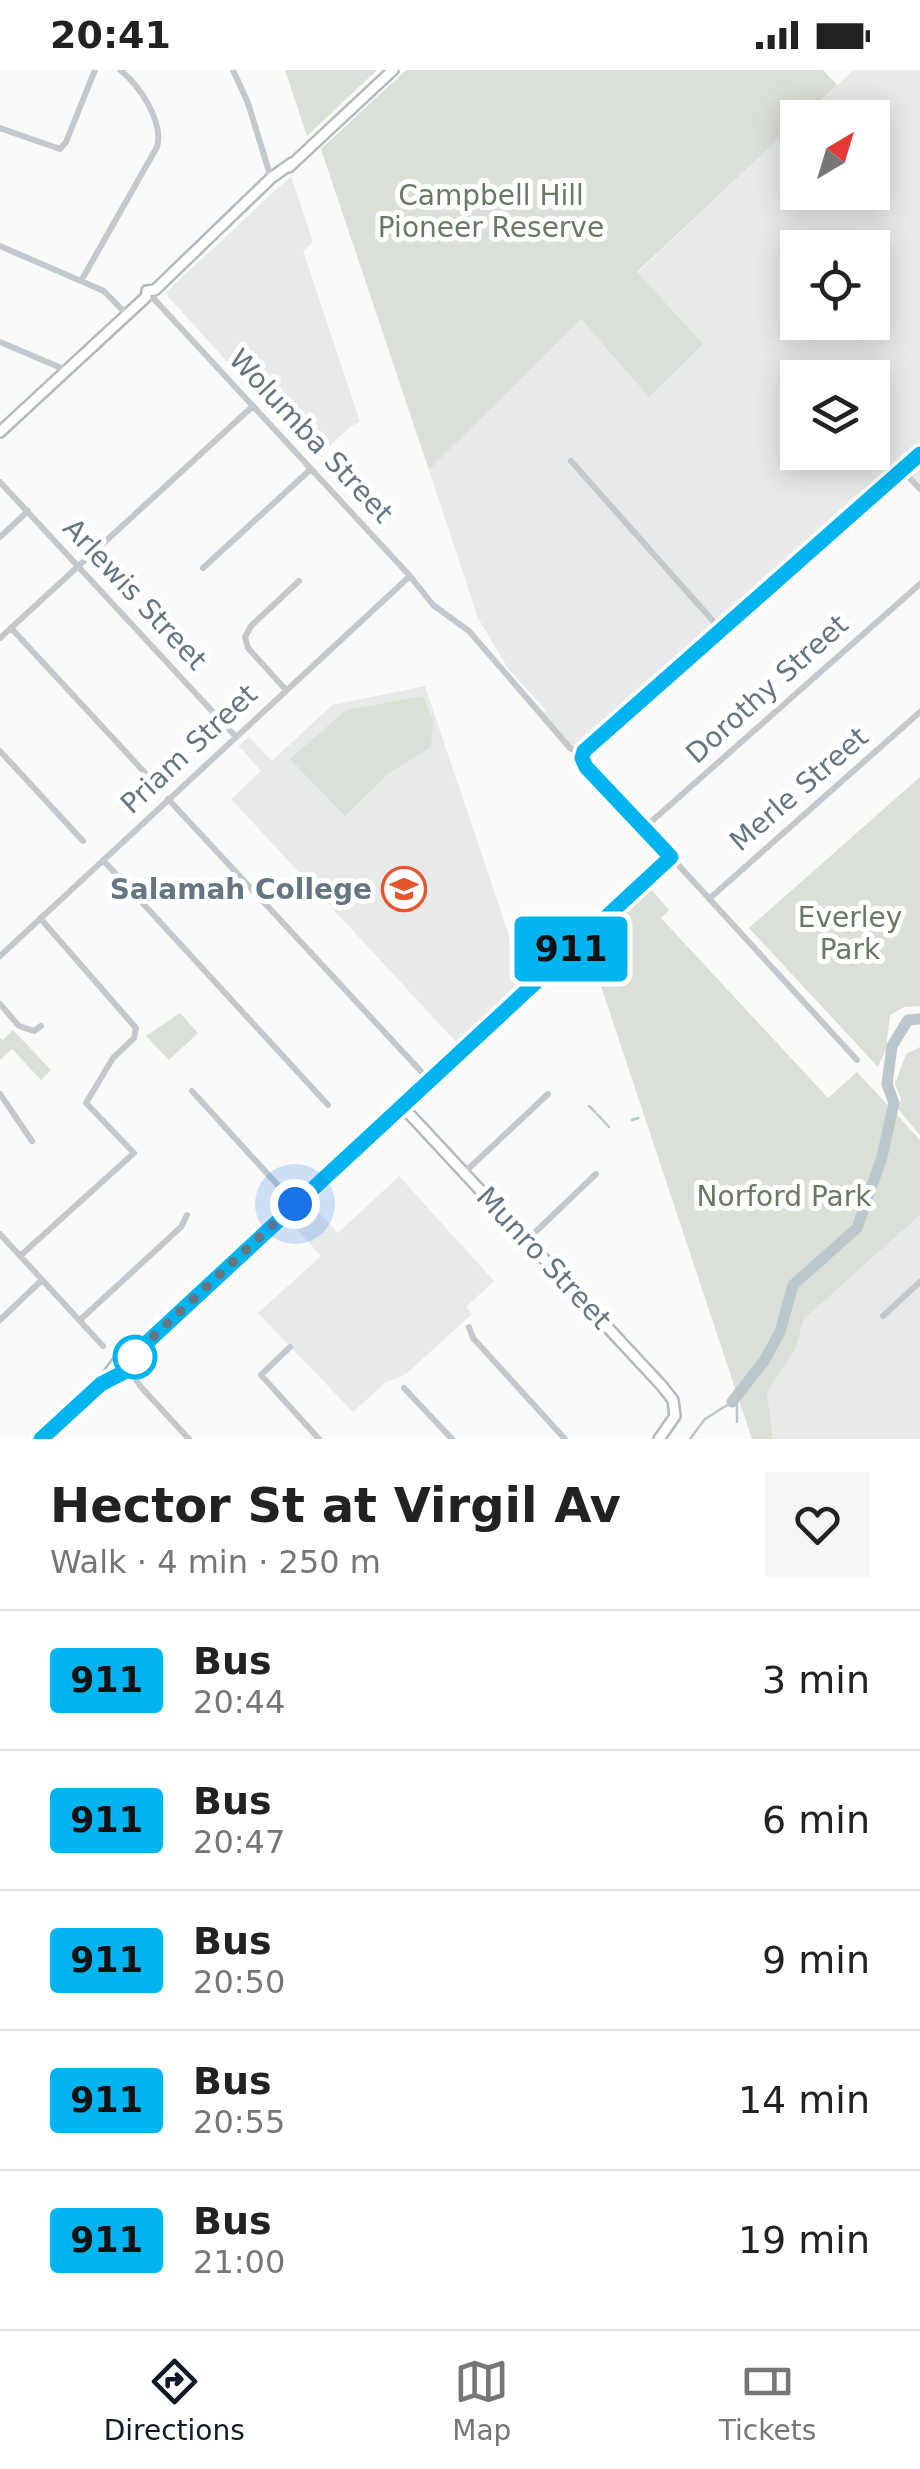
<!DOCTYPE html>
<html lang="en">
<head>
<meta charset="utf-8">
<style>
  :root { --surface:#fff; --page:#f6f6f6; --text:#222; --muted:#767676; --line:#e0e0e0; --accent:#111827 }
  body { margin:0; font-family:"DejaVu Sans",sans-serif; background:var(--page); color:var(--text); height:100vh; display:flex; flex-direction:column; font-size:38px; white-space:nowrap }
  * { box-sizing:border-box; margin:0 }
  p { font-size:32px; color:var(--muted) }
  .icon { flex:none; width:55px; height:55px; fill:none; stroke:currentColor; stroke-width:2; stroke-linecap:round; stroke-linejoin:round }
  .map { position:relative; height:1369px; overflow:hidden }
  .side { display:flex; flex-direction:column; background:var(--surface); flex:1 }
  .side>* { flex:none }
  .badge { padding:0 20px; border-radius:8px; font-size:35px; line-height:65px }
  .needle { width:65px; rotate:38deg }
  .controls { position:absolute; left:780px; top:30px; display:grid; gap:20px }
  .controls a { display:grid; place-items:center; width:110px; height:110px; border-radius:0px; background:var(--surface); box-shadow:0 5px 25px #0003; font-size:50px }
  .you { position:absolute; width:50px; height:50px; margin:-25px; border:8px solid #fff; border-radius:50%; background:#1a73e8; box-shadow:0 0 0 15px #1a73e833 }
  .map>.badge { position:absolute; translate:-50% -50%; box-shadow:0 0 0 5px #fff }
  .round { display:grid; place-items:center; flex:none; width:105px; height:105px; border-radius:0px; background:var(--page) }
  .overview { display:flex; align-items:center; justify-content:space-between; height:170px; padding:0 50px }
  h1 { font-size:48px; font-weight:700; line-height:75px }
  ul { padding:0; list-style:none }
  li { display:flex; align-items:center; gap:30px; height:140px; padding:0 50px; border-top:2px solid var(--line) }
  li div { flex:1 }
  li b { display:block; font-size:38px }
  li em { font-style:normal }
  li .badge { min-width:110px; font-weight:700; text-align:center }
  .status { display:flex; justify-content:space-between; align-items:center; height:70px; padding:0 50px; background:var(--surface); direction:ltr }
  .status svg { height:28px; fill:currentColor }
  .tab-bar { display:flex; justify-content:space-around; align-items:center; height:140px; border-top:2px solid var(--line); background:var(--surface); font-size:28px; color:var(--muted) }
  .tab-bar a { display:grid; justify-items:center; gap:5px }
  .tab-bar .current { color:var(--accent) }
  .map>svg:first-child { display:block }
</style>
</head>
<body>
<div class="status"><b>20:41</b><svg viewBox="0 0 49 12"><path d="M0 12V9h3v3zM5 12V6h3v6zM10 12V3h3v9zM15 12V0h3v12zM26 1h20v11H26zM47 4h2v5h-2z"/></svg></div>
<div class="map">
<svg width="920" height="1369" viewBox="0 0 920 1369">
  <rect width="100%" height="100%" fill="#fafaf8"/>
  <!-- built -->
  <path fill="#e8e9e9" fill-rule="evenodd" d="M854,0H920V419L902,400L588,677L576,682L540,646L546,640L509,600L478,548L429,400L581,249L650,327L637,203L797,52L798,122H872V48L802,47ZM798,178H872V252H798ZM798,308H872V382H798Z
    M291,106L313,172L303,181L360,352L351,356L315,389L165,223Z
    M425,616L524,910L456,972L231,729L261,701L239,676L249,667L272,691L332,635Z
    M399,1106L494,1211L466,1237L472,1244L406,1304L385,1313L353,1342L258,1243L321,1186L292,1154L312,1135L338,1163Z
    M920,1145V1369H773L767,1322L795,1280L804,1249Z"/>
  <!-- green -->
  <path fill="#dadfd7" d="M285,0H377L307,66Z
    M406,0H823L837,15L802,47L798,48L797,52L637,202L703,274L649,327L581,249L429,400L321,79Z
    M423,626L433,651L431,677L388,704L345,746L290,689L346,640Z
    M920,707V936L904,937L890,945L886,979L878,997L749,858Z
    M651,819L669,840L661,848L828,1028L857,1002L920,1070V1145L804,1249L795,1280L767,1322L773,1369H752L588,877Z
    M180,943L198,963L169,990L146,966Z
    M13,960L51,1000L41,1010L12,979L0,990V968L3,970Z
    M920,977V1065L898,1039L901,1029L895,1014L906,984Z"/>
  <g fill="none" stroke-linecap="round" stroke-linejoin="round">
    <!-- stream -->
    <path stroke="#bbc7cb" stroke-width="2.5" d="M589,1036L595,1042
      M597,1044L609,1057
      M632,1050L638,1048
      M737,1325V1352
      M690,1369L705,1349L732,1332"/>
    <!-- river -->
    <path stroke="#bbc7cb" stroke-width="11" d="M732,1332L764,1291L780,1262L793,1215L857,1158L882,1087L894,1033L887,1014L892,976L908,950L920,949"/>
    <defs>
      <path id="secondary" d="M289,97L393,0
        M0,362L146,227L147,221L155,220L271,108L292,93
        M402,1036L662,1316L673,1330L675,1346L659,1369
        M116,1296L119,1302H127L137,1284
        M41,1369L101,1314L119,1290L141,1277L671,787L586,697L582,688L584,681L920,383"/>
    </defs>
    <!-- secondary casing -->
    <use href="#secondary" stroke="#b3babf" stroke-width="14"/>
    <!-- street -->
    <path stroke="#c3c8cc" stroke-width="6" d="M233,0L248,33L271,108
      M0,58L60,79L66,72L95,0
      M0,176L104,221L127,245
      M81,211L157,77C164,51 139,15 120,0
      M154,229L410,506L433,535L469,561L570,678L583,685
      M0,272L66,300
      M571,391L721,560
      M902,400L920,419
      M0,412L236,667
      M0,467L28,441
      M203,498L311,399
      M11,558L148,706
      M0,568L253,336
      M286,620L248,578L245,567L251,556L299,511
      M0,681L83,771
      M168,729L429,1010
      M644,758L920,514
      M671,787L857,990
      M103,790L328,1035
      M709,829L920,642
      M0,886L410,506
      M0,934L19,956L34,961L41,956
      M192,1021L295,1134
      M0,1024L32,1071
      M465,1102L548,1024
      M0,1164L103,1276
      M528,1169L596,1104
      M20,1186L134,1083L86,1033L113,988L134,968L136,958L40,848
      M883,1246L920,1212
      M0,1250L42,1210
      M80,1250L181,1157L187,1145
      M469,1257L473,1268L565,1369
      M290,1277L261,1305L319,1369
      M129,1299L141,1317L189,1369
      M404,1318L452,1369"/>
    <!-- secondary -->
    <use href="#secondary" stroke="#fff" stroke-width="9"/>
  </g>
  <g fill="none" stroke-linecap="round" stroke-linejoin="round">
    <defs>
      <path id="line" d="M41,1369L101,1314L128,1300L141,1278L671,787L586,697L582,688L584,681L920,384"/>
    </defs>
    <!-- line casing -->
    <use href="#line" stroke="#fff" stroke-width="22"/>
    <!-- line -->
    <use href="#line" stroke="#00b5ef" stroke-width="15"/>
    <!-- walk -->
    <path stroke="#657683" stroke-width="10" stroke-dasharray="0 18" d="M135,1287L133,1290L141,1278L295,1134"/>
  </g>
  <!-- icons -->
  <defs>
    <symbol id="school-ring" viewBox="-11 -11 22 22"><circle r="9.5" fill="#fff" stroke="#e4572e" stroke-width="1.5"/><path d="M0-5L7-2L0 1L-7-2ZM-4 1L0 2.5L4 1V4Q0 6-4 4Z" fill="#e4572e"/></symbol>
  </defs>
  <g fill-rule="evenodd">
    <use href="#school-ring" x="379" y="794" width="50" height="50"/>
  </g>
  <!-- markers -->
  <circle fill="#fff" stroke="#00b5ef" stroke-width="5" cx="135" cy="1287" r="20"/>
  <g text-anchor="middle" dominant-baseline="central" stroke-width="10" stroke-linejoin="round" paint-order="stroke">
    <!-- park labels -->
    <g font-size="28" fill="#687a64" stroke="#fff">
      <text x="491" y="125">Campbell Hill<tspan x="491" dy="32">Pioneer Reserve</tspan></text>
      <text x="850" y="847">Everley<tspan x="850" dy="32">Park</tspan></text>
      <text x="784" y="1126">Norford Park</text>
    </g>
    <!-- street labels -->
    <g font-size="28" fill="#657683" stroke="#fff">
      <text transform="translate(311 366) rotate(47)">Wolumba Street</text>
      <text transform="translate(135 524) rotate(47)">Arlewis Street</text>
      <text transform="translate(767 619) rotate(-42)">Dorothy Street</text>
      <text transform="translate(189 679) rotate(-43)">Priam Street</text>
      <text transform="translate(799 719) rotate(-41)">Merle Street</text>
      <text transform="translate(544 1188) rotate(47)">Munro Street</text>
    </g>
    <!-- poi labels -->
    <g font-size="28" font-weight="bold" fill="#657683" stroke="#fff" text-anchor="end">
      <text x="372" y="819">Salamah College</text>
    </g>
  </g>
</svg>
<div class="controls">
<a><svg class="needle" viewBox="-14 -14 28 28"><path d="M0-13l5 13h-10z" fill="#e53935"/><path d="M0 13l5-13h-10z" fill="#767676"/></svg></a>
<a><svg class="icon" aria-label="locate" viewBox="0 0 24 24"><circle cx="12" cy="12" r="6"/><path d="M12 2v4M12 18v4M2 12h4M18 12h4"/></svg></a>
<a><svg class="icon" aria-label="layers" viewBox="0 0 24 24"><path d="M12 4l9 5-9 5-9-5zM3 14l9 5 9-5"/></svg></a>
</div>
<div class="you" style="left:295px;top:1134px"></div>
<b class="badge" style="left:571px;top:879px;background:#00b5ef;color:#111">911</b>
</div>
<section class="side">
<div class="overview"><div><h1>Hector St at Virgil Av</h1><p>Walk · 4 min · 250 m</p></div><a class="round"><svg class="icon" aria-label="heart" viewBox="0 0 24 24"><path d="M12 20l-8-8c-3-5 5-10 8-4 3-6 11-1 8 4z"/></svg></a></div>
<ul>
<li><span class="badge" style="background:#00b5ef;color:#111">911</span><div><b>Bus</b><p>20:44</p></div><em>3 min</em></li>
<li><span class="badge" style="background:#00b5ef;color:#111">911</span><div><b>Bus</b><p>20:47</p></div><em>6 min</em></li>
<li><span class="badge" style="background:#00b5ef;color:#111">911</span><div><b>Bus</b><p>20:50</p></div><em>9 min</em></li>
<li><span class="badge" style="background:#00b5ef;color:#111">911</span><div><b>Bus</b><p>20:55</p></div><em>14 min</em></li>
<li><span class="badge" style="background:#00b5ef;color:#111">911</span><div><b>Bus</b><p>21:00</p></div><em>19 min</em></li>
</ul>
</section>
<nav class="tab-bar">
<a class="current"><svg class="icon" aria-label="directions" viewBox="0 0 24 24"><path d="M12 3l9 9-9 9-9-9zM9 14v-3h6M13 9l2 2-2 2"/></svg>Directions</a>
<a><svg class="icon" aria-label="map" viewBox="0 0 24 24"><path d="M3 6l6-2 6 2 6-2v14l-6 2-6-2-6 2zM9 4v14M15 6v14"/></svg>Map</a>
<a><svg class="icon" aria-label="tickets" viewBox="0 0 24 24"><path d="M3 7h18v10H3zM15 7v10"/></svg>Tickets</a>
</nav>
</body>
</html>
